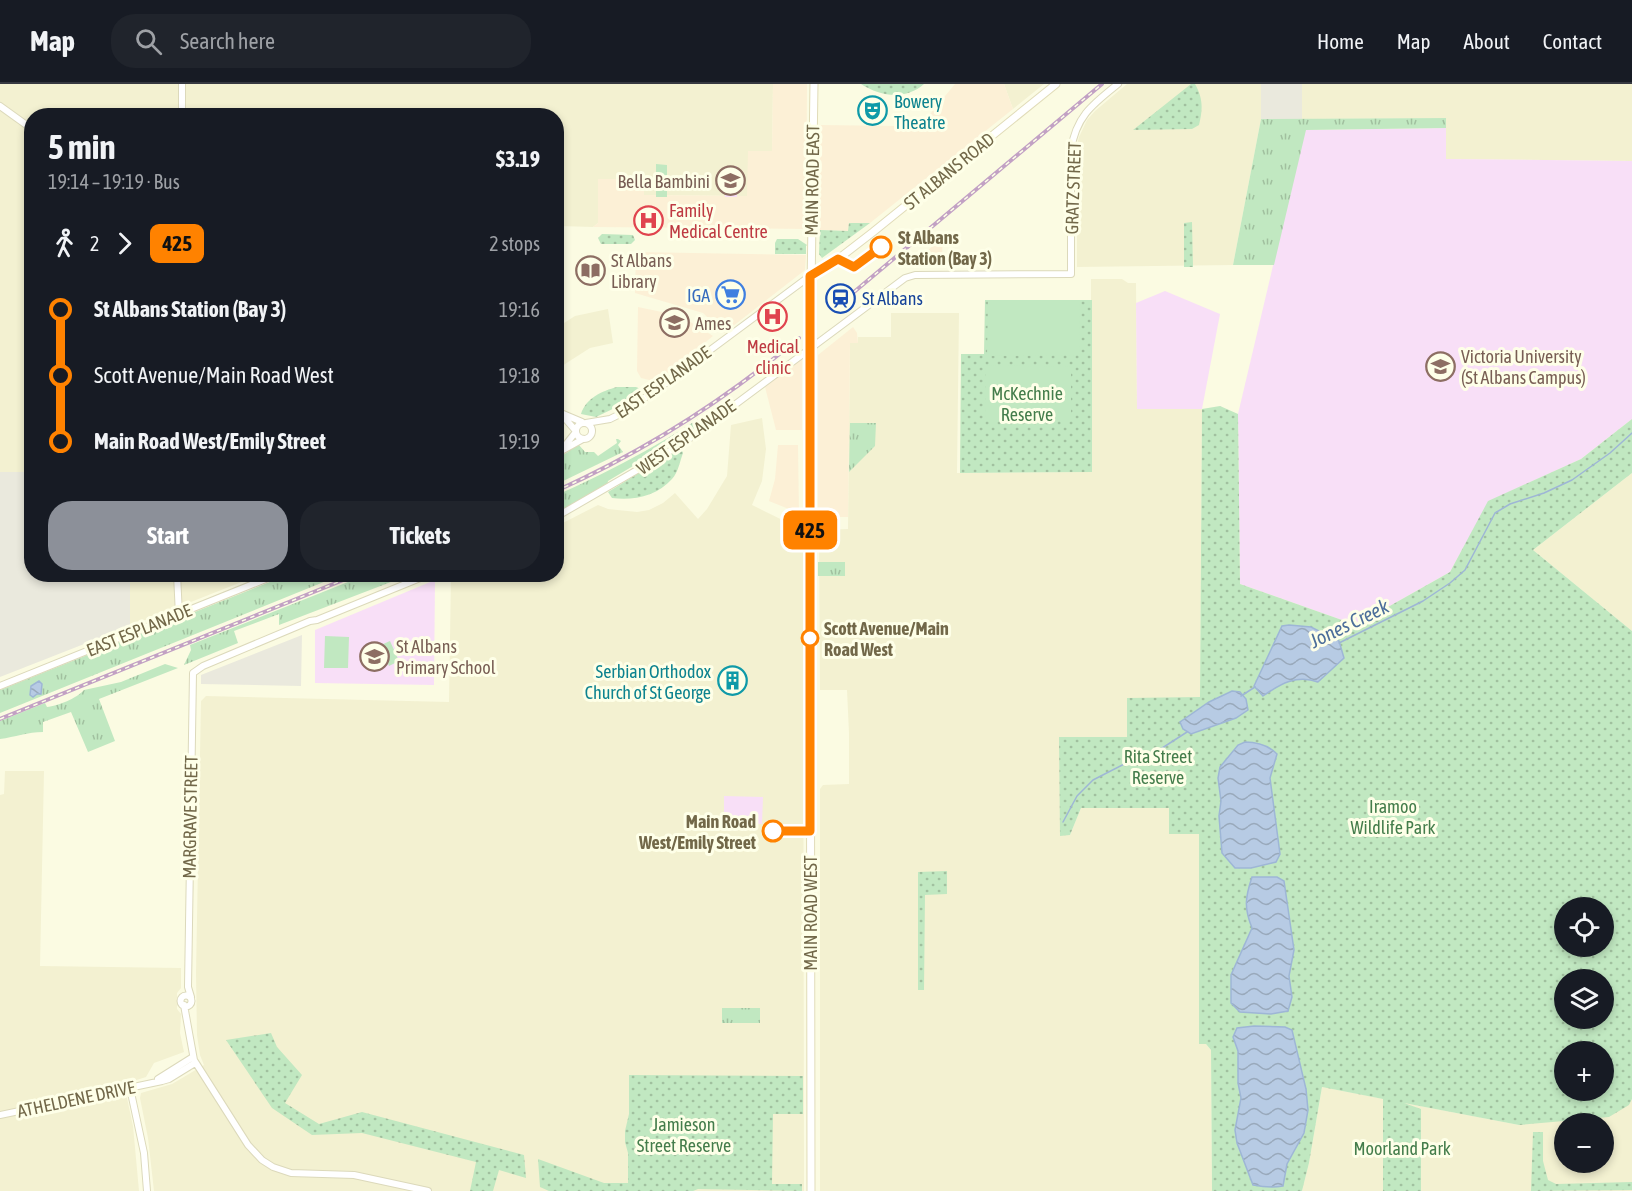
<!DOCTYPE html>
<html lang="en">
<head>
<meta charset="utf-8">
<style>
  :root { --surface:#171b24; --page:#20242c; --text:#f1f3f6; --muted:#9ea1a6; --line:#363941; --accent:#8c9099 }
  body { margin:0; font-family:"Asap Condensed",sans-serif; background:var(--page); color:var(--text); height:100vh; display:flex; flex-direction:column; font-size:22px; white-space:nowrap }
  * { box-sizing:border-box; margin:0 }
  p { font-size:20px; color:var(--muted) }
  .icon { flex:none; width:33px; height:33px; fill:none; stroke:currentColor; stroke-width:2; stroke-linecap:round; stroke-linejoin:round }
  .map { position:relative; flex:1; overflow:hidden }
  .drawer { position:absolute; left:24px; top:24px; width:540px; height:474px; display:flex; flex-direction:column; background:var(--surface); border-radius:24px; box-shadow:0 3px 9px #0003 }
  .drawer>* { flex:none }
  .badge { padding:0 12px; border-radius:9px; font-size:21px; line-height:39px }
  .fabs { position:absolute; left:1554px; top:813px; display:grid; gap:12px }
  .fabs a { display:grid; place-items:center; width:60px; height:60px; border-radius:50%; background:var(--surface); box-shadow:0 3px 9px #0003; font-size:30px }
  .map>.badge { position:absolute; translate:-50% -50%; box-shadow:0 0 0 3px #fff }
  .legs { display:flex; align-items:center; gap:9px; height:66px; padding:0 24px; font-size:20px }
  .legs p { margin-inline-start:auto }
  .overview { display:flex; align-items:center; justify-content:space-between; height:102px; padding:0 24px }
  h1 { font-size:33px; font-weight:700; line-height:45px }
  .primary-button { display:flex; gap:12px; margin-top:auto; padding:12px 24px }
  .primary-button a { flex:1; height:69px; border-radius:24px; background:var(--accent); color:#fff; font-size:24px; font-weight:700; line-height:69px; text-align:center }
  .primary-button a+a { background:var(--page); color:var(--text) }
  ul { padding:0 24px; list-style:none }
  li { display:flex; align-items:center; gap:21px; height:66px; font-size:22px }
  li i { display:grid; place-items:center; width:9px; height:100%; margin:0 8px; background:currentColor }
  li i::after { content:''; width:15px; height:15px; margin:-8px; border:4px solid; border-radius:50%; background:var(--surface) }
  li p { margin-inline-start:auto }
  li:first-child i { background:linear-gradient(#0000 50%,currentColor 0) }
  li:last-child i { background:linear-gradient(currentColor 50%,#0000 0) }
  header { display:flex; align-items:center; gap:36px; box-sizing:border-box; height:84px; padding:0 30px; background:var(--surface); border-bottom:2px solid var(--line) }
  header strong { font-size:28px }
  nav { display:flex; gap:33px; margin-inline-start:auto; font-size:21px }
  .search { width:420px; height:54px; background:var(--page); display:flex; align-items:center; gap:15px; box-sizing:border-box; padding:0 21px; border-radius:24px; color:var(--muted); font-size:22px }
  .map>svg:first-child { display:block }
</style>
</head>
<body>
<header>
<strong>Map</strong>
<div class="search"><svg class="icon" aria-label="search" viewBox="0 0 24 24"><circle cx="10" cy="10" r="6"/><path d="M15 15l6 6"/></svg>Search here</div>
<nav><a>Home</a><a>Map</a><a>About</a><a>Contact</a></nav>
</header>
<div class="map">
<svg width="1632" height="1107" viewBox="0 0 1632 1107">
  <defs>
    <pattern id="grass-tufts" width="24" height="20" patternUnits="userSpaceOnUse" patternTransform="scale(1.5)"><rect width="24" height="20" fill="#c1e8c1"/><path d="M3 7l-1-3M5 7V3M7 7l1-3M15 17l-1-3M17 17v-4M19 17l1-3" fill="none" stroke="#a1c09f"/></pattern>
    <pattern id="park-dots" width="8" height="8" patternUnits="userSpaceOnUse" patternTransform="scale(1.5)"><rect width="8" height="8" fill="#c1e8c1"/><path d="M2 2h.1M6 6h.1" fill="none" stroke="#a1c09f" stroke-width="1.8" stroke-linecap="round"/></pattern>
    <pattern id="water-waves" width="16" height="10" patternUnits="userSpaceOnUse" patternTransform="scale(1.5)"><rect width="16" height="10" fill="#b7cbe4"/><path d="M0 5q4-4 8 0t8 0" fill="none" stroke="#99a9bb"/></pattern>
  </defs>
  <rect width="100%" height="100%" fill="#fbfbe2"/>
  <!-- residential -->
  <path fill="#f3f1d1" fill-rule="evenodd" d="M0,0H773L772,67L748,112L644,111V96L599,95L598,139L593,143L559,142V224L561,241L575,232L608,225L613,259L590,264L565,280L557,287L556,32H32L31,388H0Z
    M1004,0H1044L1013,25Z
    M1127,0H1261V35L1233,181L1077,183V61L1079,53L1087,36L1095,27Z
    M1302,0H1632V77L1445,75L1446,34L1302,35Z
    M1091,195H1122L1128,199H1136L1137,324L1202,325L1200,614H1127V653L1060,751H1070L1081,724H1169L1199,750V959L1206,960L1211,966L1212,1107H820V705L823,701L849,700V649L847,606H820L819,446L848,445L850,258H858V253H891V229H959L957,389L1091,388Z
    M762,334L766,365L762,397L752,421L803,446L804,1107H154L148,1054L140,1014L141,1009L172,1000L204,981L200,971L197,951L196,889L201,617L206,612L449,618L451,491L556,490L557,442L598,421L608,425L637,428L649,426L663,419L675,409L698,435L707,425L727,392L731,341Z
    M1632,389V547L1533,466Z
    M130,491H259L130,542Z
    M5,687H44L40,882L181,884V904L177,909V925L181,930L180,949L184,968L154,979L146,993L124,1000L133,1042L139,1107H0V711L4,710Z
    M1322,1003L1519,1041L1629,1021L1632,1015V1107H1302L1309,1079ZM1564,1040H1604V1078H1564Z"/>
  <!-- commercial -->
  <path fill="#fcf0d6" d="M773,0H807L806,145L593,143L598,139V95H644V111L747,112L748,67H772Z
    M955,0H1004L1013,25L870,139H849V147L820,146V41L897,42L902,38L926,35Z
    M941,155L943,157L941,183H908Z
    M636,168L806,171L805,186L724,249L703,229L635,209Z
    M638,223L681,232L713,252L657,298L641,294L637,287Z
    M853,243L857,249L858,259H850L848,433H818V271Z
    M802,274V346H776L765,303Z
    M778,361H798L799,429L769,417L775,395Z"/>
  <!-- industrial -->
  <path fill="#eae9dd" d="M1261,0H1302V35H1261Z
    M0,388H31L32,490L130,491V542L0,593Z
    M302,551L301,602L201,600V591Z"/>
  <!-- education -->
  <path fill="#f8dff7" d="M1446,44V75L1632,77V335L1581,375L1489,417L1450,488L1356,541L1240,500L1238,330L1305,46Z
    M725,82H737V113H725Z
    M1165,207L1220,230L1202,325H1137L1136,219Z
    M435,496L434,601L315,599V546Z
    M724,712L763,713L762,740L724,739Z"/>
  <!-- grass -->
  <path fill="url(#grass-tufts)" d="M1446,34V44L1306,46L1274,181H1233L1261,35Z
    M656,80L667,81V113H656Z
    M729,314L732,319L682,356L681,351L656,367L654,374L644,381L643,376L608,397L607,403L557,431V411C617,384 675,353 729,314Z
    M850,339H876L875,362L849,388Z
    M616,355H618L621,357L618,361L623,368L557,400L556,375L568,368L575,360L579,361L585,368H594L598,372L617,359Z
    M818,478H845V492H818Z
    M368,490L409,491L279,541V530L234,547L238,559L184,581L191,566L190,561Z
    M287,491H341L0,629V606Z
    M165,580L178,584L99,615L115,657L88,668L71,628L43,638V648C28,648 15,653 0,655V637L45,619L47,623C58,622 77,614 84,606L121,598Z
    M722,924H760V939H722Z"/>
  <!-- park -->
  <path fill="url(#park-dots)" fill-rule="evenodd" d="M861,0H924C906,16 881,13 861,0Z
    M1191,0H1195C1203,14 1203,25 1199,41L1192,45L1133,46Z
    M1192,138L1193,183H1184V139Z
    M849,139H870L822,174L819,170L820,146L848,147Z
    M602,150L633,151L635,156L631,160H601L598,154Z
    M777,155H798L807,161L806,162V170H775V159Z
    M985,216H1092V388L960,389L961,270H984Z
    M617,303H636L643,306L623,320L596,333L581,330C586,314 602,307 617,303Z
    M1220,322L1238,330L1240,500L1356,541L1450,488L1488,417L1581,375L1632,335V389L1533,466L1632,547V1015L1629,1021L1609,1033L1519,1041L1404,1019L1421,1025V1107H1383V1015L1322,1003L1309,1079L1302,1107H1212L1211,966L1206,960H1199V750H1169V724H1081L1070,751L1060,752L1059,653H1127V614L1200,613L1202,325ZM1564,824H1604V862H1564ZM1564,896H1604V934H1564ZM1564,968H1604V1006H1564Z
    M678,365H681L683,369C680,377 678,389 672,395C657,412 633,417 612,414L608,408Z
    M947,787V810L925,811L924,906H918V788Z
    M271,949L277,963L302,991L285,1019L319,1040L362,1028L524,1071L526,1094L499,1086L493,1107H470L476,1078L362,1049L312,1051L272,1024L226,956Z
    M629,991L803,992V1030H773L772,1100H802V1107L698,1105L693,1107H549L540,1103L538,1075L604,1099H628V1069L625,1058V1047L629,1030Z
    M1533,1048H1543V1077L1548,1096L1556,1100L1632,1098V1106L1531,1107Z"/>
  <!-- garden -->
  <path fill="#c1e8c1" d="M988,217H1079L1080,271L987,272Z
    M986,281L1071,283V336H985Z
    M325,552L349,553L348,584H324Z
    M390,557L399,577L389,582L381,561Z"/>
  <!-- water -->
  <path fill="url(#water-waves)" stroke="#9eb6d6" stroke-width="1.5" d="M1289,541L1311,543L1339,557L1344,574L1318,598C1297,590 1280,600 1263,612L1254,602L1282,542Z
    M39,597L42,600L41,610H37L33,613L30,611L31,602Z
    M1232,607L1240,608L1246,615L1248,626L1236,634L1191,650L1183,645L1180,638L1209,618Z
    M1245,658C1258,658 1268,661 1277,670L1270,694L1280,770L1276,778L1251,784H1235L1222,769L1219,732L1221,717L1218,694L1220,683L1238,661Z
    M1252,793H1277L1284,797L1294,866L1289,892L1292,913L1288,927L1271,930L1240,928L1231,919V891L1252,844C1244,824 1245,814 1252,793Z
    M1254,942L1285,943L1292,946L1306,1005L1308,1026L1304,1049L1287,1080L1283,1102C1273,1104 1263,1103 1253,1101L1237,1059L1235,1046L1241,1014L1238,999V967L1233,953L1237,944Z"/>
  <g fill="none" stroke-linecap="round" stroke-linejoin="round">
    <!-- stream -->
    <path stroke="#9eb6d6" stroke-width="1.5" d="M1339,559L1423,517L1450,499L1465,486L1495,429L1510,420L1544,409L1572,396L1610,369L1632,349
      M1241,612L1255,603
      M1063,738L1077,712L1093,696L1136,674L1156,668L1187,648"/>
    <defs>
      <path id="tertiary" d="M0,22L32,45
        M182,32V0
        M556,327L582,338
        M562,331L575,346
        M576 347a8 8 0 1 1 16 0a8 8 0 1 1-16 0Z
        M586,339L610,335L620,330L655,307L810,192
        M563,364L575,349
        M556,370L583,355
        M556,433L682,360L905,194L915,191L1071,190V66C1076,32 1093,20 1118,0
        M177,490L179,531
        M0,602L278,490
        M180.5 917a5.5 5.5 0 1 1 11 0a5.5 5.5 0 1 1-11 0Z
        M191,913L188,903L193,589L203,582L310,537L317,536L430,490
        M184,921L194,976L248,1061L262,1076L273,1083L291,1089L354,1091L428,1107
        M158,995L193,973
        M130,1004L144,1069L147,1107
        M0,1031L162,997L169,995L195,979"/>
      <path id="secondary" d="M810,192L838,175L873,148L1056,0
        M811,1107L810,273L814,0"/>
    </defs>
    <!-- tertiary casing -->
    <use href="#tertiary" stroke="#dcd9bb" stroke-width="8"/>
    <!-- secondary casing -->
    <use href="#secondary" stroke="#e1dcb9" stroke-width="9"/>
    <!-- tertiary -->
    <use href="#tertiary" stroke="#fff" stroke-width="6"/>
    <!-- secondary -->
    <use href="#secondary" stroke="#fff" stroke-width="7"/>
    <defs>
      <path id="rail" d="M854,208L1102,0
        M556,407C645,367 725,316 799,254
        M0,635L358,490"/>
    </defs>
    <!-- rail casing -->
    <use href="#rail" stroke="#c2a1c4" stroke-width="4"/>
    <!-- rail -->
    <use href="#rail" stroke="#feffe8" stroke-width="1.5" stroke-dasharray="4.5" stroke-linecap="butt"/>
  </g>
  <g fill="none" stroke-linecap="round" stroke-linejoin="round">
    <defs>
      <path id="line-1" d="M773,747H810V192L838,175L854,183L881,163"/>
    </defs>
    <!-- line-1 casing -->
    <use href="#line-1" stroke="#fff" stroke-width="14"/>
    <!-- line-1 -->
    <use href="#line-1" stroke="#ff8200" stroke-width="9"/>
  </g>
  <!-- icons -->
  <defs>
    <symbol id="theatre-ring" viewBox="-11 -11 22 22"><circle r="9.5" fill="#feffe8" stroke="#0f9aa8" stroke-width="1.5"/><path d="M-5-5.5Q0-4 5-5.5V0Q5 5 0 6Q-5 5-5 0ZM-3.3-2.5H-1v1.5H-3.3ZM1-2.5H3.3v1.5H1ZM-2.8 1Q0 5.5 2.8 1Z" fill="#0f9aa8"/></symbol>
    <symbol id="school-ring" viewBox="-11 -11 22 22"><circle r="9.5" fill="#feffe8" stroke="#8d6e63" stroke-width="1.5"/><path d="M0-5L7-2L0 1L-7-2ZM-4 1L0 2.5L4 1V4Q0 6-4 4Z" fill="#8d6e63"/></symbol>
    <symbol id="hospital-ring" viewBox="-11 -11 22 22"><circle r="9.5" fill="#feffe8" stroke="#e0444e" stroke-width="1.5"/><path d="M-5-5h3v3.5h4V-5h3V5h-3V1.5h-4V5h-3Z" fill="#e0444e"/></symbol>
    <symbol id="library-ring" viewBox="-11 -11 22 22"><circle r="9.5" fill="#feffe8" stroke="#8d6e63" stroke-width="1.5"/><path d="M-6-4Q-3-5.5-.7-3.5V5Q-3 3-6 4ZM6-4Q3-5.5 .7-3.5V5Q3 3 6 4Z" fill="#8d6e63"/></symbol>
    <symbol id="supermarket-ring" viewBox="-11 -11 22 22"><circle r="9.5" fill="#feffe8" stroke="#3f7fe0" stroke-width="1.5"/><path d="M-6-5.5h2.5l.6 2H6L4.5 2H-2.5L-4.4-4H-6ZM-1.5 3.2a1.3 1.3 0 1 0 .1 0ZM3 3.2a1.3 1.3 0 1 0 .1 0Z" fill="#3f7fe0"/></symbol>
    <symbol id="station-ring" viewBox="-11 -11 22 22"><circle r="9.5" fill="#feffe8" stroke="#1a4fb4" stroke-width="1.5"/><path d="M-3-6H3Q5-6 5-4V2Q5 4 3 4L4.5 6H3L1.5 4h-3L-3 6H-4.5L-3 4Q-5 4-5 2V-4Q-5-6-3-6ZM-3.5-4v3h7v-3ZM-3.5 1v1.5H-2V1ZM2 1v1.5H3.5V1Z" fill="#1a4fb4"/></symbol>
    <symbol id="university-ring" viewBox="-11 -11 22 22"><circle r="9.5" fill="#feffe8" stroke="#8d6e63" stroke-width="1.5"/><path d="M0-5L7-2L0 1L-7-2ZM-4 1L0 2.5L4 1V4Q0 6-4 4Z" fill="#8d6e63"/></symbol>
    <symbol id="building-ring" viewBox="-11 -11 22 22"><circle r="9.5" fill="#feffe8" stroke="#0f9aa8" stroke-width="1.5"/><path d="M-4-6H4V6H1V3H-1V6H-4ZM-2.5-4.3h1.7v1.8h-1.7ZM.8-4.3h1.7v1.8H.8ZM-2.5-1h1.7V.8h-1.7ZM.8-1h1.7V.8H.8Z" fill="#0f9aa8"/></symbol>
  </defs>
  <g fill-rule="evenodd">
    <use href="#theatre-ring" x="856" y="10" width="33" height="33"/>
    <use href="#school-ring" x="714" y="80" width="33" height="33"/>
    <use href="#hospital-ring" x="632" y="120" width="33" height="33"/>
    <use href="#library-ring" x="574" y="170" width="33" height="33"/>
    <use href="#supermarket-ring" x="714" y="194" width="33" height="33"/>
    <use href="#station-ring" x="824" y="198" width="33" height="33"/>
    <use href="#hospital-ring" x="756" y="216" width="33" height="33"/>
    <use href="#university-ring" x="658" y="222" width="33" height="33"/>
    <use href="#university-ring" x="1424" y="266" width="33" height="33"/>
    <use href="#school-ring" x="358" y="556" width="33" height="33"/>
    <use href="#building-ring" x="716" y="580" width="33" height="33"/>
  </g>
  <!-- markers -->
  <g fill="#fff" stroke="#ff8200" stroke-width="3">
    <circle cx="881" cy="163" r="10"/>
    <circle cx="810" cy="554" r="8"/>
    <circle cx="773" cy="747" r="10"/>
  </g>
  <g text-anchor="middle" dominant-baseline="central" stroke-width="6" stroke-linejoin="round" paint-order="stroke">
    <!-- culture labels -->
    <g font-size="18" fill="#0d838f" stroke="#feffe8" text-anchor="start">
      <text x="894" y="17">Bowery<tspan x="894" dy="21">Theatre</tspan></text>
      <text x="711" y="587" text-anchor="end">Serbian Orthodox<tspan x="711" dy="21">Church of St George</tspan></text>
    </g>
    <!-- street labels -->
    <g font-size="18" fill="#726849" stroke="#feffe8">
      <text transform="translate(949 87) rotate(-39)">ST ALBANS ROAD</text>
      <text transform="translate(812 96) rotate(-89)">MAIN ROAD EAST</text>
      <text transform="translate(1073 104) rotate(-88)">GRATZ STREET</text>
      <text transform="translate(663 298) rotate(-35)">EAST ESPLANADE</text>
      <text transform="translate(686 353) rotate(-35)">WEST ESPLANADE</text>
      <text transform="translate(139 546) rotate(-22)">EAST ESPLANADE</text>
      <text transform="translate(190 733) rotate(-89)">MARGRAVE STREET</text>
      <text transform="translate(810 829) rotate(-90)">MAIN ROAD WEST</text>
      <text transform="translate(76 1015) rotate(-12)">ATHELDENE DRIVE</text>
    </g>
    <!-- education labels -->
    <g font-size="18" fill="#785e54" stroke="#feffe8" text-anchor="start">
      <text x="710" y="97" text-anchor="end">Bella Bambini</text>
      <text x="611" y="176">St Albans<tspan x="611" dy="21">Library</tspan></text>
      <text x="695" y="239">Ames</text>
      <text x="1461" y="272">Victoria University<tspan x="1461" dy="21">(St Albans Campus)</tspan></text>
      <text x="396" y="562">St Albans<tspan x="396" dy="21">Primary School</tspan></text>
    </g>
    <!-- health labels -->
    <g font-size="18" fill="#be3a42" stroke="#feffe8" text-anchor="start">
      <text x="669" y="126">Family<tspan x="669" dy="21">Medical Centre</tspan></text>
      <text x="773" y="262" text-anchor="middle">Medical<tspan x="773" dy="21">clinic</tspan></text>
    </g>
    <!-- stop labels -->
    <g font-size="18" font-weight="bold" fill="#726849" stroke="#feffe8" text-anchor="start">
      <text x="898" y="153">St Albans<tspan x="898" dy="21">Station (Bay 3)</tspan></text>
      <text x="824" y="544">Scott Avenue/Main<tspan x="824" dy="21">Road West</tspan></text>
      <text x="756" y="737" text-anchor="end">Main Road<tspan x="756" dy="21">West/Emily Street</tspan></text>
    </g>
    <!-- shop labels -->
    <g font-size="18" fill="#366cbe" stroke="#feffe8" text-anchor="end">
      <text x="710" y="211">IGA</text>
    </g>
    <!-- transit labels -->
    <g font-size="18" fill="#164399" stroke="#feffe8" text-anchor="start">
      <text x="862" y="214">St Albans</text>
    </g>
    <!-- park labels -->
    <g font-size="18" fill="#447d4b" stroke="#feffe8">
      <text x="1027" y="309">McKechnie<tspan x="1027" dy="21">Reserve</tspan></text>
      <text x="1158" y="672">Rita Street<tspan x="1158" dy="21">Reserve</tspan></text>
      <text x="1393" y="722">Iramoo<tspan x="1393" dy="21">Wildlife Park</tspan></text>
      <text x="684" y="1040">Jamieson<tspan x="684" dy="21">Street Reserve</tspan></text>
      <text x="1402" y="1064">Moorland Park</text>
    </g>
    <!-- water labels -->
    <g font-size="20" font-style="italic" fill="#4c6e9a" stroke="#feffe8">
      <text transform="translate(1349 539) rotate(-26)">Jones Creek</text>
    </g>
  </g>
</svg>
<div class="fabs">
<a><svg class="icon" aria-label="locate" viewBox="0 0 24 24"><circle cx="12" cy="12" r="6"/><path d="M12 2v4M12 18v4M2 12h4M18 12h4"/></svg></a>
<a><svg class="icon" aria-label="layers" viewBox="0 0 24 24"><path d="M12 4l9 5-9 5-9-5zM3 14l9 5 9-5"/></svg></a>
<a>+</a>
<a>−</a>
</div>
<b class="badge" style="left:810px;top:446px;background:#ff8200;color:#111">425</b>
<section class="drawer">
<div class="overview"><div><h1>5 min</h1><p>19:14 – 19:19 · Bus</p></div><b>$3.19</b></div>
<div class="legs"><svg class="icon" aria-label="walk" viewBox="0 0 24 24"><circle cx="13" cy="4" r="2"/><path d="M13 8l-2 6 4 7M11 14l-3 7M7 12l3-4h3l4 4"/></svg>2<svg class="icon" aria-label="forward" viewBox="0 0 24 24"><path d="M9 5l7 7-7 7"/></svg><b class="badge" style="background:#ff8200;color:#111">425</b><p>2 stops</p></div>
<ul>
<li><i style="color:#ff8200"></i><b>St Albans Station (Bay 3)</b><p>19:16</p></li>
<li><i style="color:#ff8200"></i><span>Scott Avenue/Main Road West</span><p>19:18</p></li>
<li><i style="color:#ff8200"></i><b>Main Road West/Emily Street</b><p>19:19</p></li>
</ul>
<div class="primary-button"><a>Start</a><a>Tickets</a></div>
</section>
</div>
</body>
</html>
